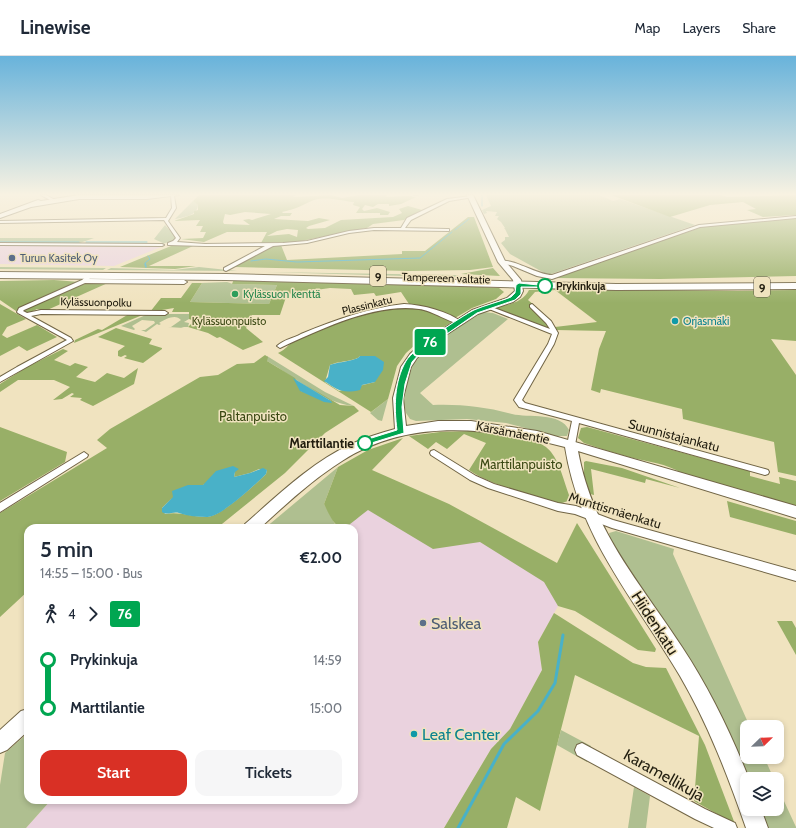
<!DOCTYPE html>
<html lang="en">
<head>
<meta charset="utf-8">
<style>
  :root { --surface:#fff; --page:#f6f6f7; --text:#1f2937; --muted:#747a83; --line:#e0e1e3; --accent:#d93025 }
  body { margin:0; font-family:Cabin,sans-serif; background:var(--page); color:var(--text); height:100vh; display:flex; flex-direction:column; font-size:15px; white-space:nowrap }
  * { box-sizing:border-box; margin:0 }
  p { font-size:13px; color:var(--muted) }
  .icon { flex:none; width:22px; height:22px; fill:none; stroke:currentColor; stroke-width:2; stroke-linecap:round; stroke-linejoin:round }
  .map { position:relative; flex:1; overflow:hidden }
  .details { position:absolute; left:24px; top:468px; width:334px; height:280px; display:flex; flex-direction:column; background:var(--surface); border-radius:12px; box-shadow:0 2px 6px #0003 }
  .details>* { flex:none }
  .badge { padding:0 8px; border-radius:3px; font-size:14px; line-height:26px }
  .needle { width:26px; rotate:67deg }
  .controls { position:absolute; left:740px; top:664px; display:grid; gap:8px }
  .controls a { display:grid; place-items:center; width:44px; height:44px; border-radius:8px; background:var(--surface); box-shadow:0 2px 6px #0003; font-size:20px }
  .map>.badge { position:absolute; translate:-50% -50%; box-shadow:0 0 0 2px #fff }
  .legs { display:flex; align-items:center; gap:6px; height:44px; padding:0 16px; font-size:13px }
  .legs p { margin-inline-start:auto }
  .overview { display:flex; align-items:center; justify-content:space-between; height:68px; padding:0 16px }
  h1 { font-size:22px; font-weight:600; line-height:30px }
  .cta { display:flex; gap:8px; margin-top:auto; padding:8px 16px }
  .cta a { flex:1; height:46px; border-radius:12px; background:var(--accent); color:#fff; font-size:16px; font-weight:600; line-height:46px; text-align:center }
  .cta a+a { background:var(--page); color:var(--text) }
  ul { padding:0 16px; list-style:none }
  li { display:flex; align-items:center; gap:14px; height:48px; font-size:15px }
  li i { display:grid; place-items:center; width:6px; height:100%; margin:0 5px; background:currentColor }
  li i::after { content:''; width:10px; height:10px; margin:-5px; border:3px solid; border-radius:50%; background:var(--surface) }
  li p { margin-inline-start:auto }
  li:first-child i { background:linear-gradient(#0000 50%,currentColor 0) }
  li:last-child i { background:linear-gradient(currentColor 50%,#0000 0) }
  header { display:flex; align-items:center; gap:24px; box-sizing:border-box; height:56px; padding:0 20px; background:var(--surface); border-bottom:1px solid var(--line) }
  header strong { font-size:19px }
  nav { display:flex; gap:22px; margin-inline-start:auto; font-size:14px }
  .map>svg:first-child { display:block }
</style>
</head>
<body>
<header>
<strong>Linewise</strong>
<nav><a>Map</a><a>Layers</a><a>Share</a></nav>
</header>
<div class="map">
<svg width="796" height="772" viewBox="0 0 796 772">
  <rect width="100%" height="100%" fill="#f0e3bf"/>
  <!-- commercial -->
  <path fill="#ead2de" d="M0,190H31L161,191L114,210L0,208Z
    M364,445L481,479L550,522L558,550L538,586L542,614L510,673L491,693L444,772H26L51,744H354V472H330Z"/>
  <!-- green -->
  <path fill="#afbf90" d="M486,139H599L613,145L620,143L695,169L548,219L510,198L501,187L505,184V181H509L505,173H504L505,172L501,166H499H501L497,163L499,160H495L497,156L486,155L487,157L484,158L482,154L491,150Z
    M193,145L198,149C197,160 184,161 175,163Z
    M165,169L176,181V184L162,188L163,187L154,183Z
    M0,182H94L77,188L0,187Z
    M0,211L105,212H106L103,214L0,213Z
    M199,211L237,215L107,214L111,212L174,214Z
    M266,216L455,219L463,221H441Z
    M227,226L233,228L277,229L269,248L190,246L202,227Z
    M483,256L493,257L508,263L420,337L433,349C461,348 486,351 512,358C528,362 561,356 569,374L567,380H556L506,367L467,363L416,365L410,363L406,357L403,345L404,338L413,308L432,288Z
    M148,258H189V263L184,266L189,267L188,271H181L184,272L168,271H171L181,264C176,258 167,262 159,267L161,268L159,269L157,268L146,276L141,274H145L155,267L154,265L142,264L132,270L135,273L134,274L121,270Z
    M267,300L325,336L354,350C322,347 294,320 267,305Z
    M388,343L382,365L378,364L370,357Z
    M338,411L324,448L335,468L330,472H265Z
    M616,475L674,493L673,498L750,671H747V701H764L774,723H748L611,486L609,477Z
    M561,674L591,690L587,706L557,689Z
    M28,677V744H51L26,772H0V729L5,697Z
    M777,730L796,771V772H766L759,753H777Z
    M634,731L650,740L646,772H628Z"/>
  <!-- forest -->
  <path fill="#98af67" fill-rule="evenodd" d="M199,139H296L293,141L331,139L342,142L359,139H387L386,141L420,139H413L412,141H416L401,148L389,150V148H378L373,151L365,149L362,153L364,155L377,152L390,156L388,159H380V157H356L360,151L353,149L354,146C342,145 327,140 314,144C302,149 297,153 282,156L283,157H292L290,160H281L274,163L308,165L319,162L330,164L309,170L306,172L308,173L325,172L341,164L393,161L402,157L399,153L408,150L422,154L404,164L373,168L367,172L296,186L261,187L267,176H227L204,186L181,183L203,182L206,176H200L203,170H196L200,164L174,165L194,158V155L198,154V149L193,145ZM245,156L271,158L252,164L249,163L243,164L250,169L224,168L223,166L225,158L230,159ZM287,173L298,174L297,181L289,178L267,180L277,175Z
    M611,139H721L727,141L796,139V159L763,161L747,154L756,153L743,146L710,149L670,161Z
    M468,161H474L493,211L470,214L409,215L234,211L276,189H281L287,204L402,198V195H425Z
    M796,162V220L660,223L552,222L702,171Z
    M171,190H193L149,210H196L175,213L120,211Z
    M493,212L500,220L461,218Z
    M234,223L449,229L499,232L504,236L496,243L472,252L455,262L431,252L409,248L401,236L376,240L374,237L354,239L351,233L330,232L287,238L280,259H252L246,272L263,286L243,294L220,281L217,282L208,277L188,271L194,265L189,263V256H172L174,252L150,256L161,242H181L192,227H202L190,246L269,248L277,229L232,228Z
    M54,224L80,226L16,255L0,244V225Z
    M84,226H110L45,255L37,253L27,258L23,256V254Z
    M570,233L738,235L796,234V285L771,283L796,319V420L778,416L774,386L683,363L682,353L601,333L600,337L591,334L599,293L606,275L556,274L555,271L597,266L555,234L535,236L528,244L534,249L530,250L549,271L548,272L499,255L496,251C509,249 523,246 529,234Z
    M0,248L26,263L7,271L2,279L7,282L37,269L57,281L27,295L19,290L0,300Z
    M402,251L425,253L452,266L416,288L406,297L397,310L388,343L371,356L278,297C287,293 287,289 293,286C320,270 370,255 402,251ZM360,300H375V326L339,335L325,326L330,309C338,305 357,305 360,300Z
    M129,258H145L74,287L75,284L98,273L102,274Z
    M116,272L152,283L149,288L162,292V293L143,307L124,302L127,300L125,299L121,301L118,300V295L125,290L98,281Z
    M63,293L68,295L54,304L70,310L75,307L88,311L76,321L95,326L107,317L124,322L138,312L134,328L93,350L80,344L82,342L70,341L74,338L72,337L62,343L53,344L70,331L54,324H18L0,336V328L27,311Z
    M265,299L268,301L267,305L295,322L301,335L331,345L306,329L340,349L354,350L359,355L325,377L285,417L217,472H134L101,468L96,472H28V535L0,561V457L107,392L97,384L110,373L200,321L218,319L237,308L254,307ZM259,413L267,414L266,418C256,428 220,461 207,461C193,461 179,455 165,458L162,452C174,439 187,432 203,429L235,416L234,421L250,417Z
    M0,371L67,396L65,406L0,445Z
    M587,371L750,415V420L780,428L779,421L796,425V452L683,418C666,407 648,406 629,401C614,397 599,392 584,387L578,382L581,372Z
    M471,375C491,376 539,379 551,396C560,407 564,426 569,439L568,445L562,447H557C528,437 494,431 469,414L486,387L464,378L447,393L436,386L428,393L409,380L440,376Z
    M403,382L372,414L449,448L557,507L577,467L656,593L655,596L638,594L575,555L558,550L544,526L480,486L433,493L368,454C343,473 340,483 324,448L338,411L368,394Z
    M586,405L622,412L680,432L646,423L645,427L591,413L594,439L590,438L584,420V406Z
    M727,445L796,465V479L730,461Z
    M554,557L633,607L646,611L666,612L705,689L735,768L694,745L699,680L575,619L540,755L516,741L507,772H444L491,693L510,673L542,614L538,586Z
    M777,565H792L796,572V599Z"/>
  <!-- water -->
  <path fill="#49b1c8" d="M360,300H375L384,306L383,314L375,326L362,329L360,334C342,338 338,334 324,325L328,321L330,309C337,306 357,305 360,300Z
    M293,322L331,345L332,347L324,346L300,335Z
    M233,410L239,413L235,416L234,421L250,417L263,412L267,414L266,418C256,428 220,462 207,461C198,461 188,460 179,457C173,455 167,460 162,456V452L173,441L172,435L188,429H203L216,415Z"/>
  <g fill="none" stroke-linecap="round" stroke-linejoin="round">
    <!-- stream-far2 -->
    <path stroke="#49b1c8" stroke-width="1" d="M482,139V150
      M455,174L469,163
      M0,186H79
      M86,186H147
      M251,205L266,203L297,206L420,202L452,176
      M146,209L145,207L150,203L148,200"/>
    <!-- stream-far1 -->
    <path stroke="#49b1c8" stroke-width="1.5" d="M145,208L146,211"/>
    <!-- stream -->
    <path stroke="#49b1c8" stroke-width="3" d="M458,772L504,688L538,655L555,627L563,579"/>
    <defs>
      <path id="street" d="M41,139H46L55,144L52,145Z
        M171,139L174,140L176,152L168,165L180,182L177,186L205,188L283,187L307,185L349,175L374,172H401L407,162L447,143L471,140L473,141L449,145L411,164L405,172L447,173H449V175L374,174L349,177L307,187L273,190L226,215L224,214V212L265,190H205L168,189V187L173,185L176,182L164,164L0,167V165L166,162L172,152Z
        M796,160V162L700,171L552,223L537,220L513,210L499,206C510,200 537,219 552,219L699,169Z
        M0,187L162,188L164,189L162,190L0,189Z
        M88,219L91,221L89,223L184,224L187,226L184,228L85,227L24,254L23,255L27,257L41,254L165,255L168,257L165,259L41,258L31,260L71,282L73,285L0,326V321L17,311L67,284L18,257L17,256L19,252L82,224Z
        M404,248C423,249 448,255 463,267L462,268C453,269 432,254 419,253C375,247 322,273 282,291L280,292L277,290C283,284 294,282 301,278C335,264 368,252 404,248Z
        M532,248L551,265L558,277L554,288L522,344L525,347L765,413L768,414L769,416L768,418L765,419L579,367L575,389L571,392L568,391L567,389L572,365L519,351L514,344L548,288L552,278L484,251L489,250L550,273L546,267L530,251V249Z
        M434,394L476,420L494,428L558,447L576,450L613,464L796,515V525L612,472L575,458L558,455L488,432L470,424L431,399L430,397L431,395Z
        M84,396L88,399L87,401L0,456V447Z
        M582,687L705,753L735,767L737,772H714L695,763L577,699L575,694L577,689Z"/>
      <path id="secondary" d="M79,139H179L147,143H79L31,151L0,162V158L38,144L41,145Z
        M467,139H473L505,205L521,224L523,235L520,241L513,246L478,258L429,290L417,302L411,311L403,342L406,370L438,365H471L537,375L796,450V462L578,395C593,476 639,525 682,591C709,632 731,677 749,723H747V753H761L768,772H746C728,720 708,668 680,620C634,542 580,484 565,391C490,372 411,361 342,405C312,424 286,448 260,472H243L245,468C278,439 311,407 351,388C365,382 380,377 395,373L393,342L401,311L410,298L423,286L472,254L507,242L515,235L513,224L498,206Z
        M28,653V675L7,694L0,697V674L21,655Z"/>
      <path id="highway" d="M0,216L226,218L616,228L796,227V233L616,234L226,224L0,222Z"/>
    </defs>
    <!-- street casing -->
    <use href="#street" stroke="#716545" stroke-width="2"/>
    <!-- secondary casing -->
    <use href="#secondary" stroke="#716545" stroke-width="2"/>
    <!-- highway casing -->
    <use href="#highway" stroke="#716545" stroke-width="2"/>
    <!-- street -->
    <use href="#street" fill="#fff" fill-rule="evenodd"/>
    <!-- secondary -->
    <use href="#secondary" fill="#fff" fill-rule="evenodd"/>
    <!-- highway -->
    <use href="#highway" fill="#fff" fill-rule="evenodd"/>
  </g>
  <!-- sky -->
  <linearGradient id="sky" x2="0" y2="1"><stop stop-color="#68b3db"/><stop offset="0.56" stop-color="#f8f2e2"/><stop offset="1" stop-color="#f8f2e2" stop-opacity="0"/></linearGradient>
  <rect width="796" height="247" fill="url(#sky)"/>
  <!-- line-1 -->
  <path fill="#00a651" stroke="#fff" d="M519,227L548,230L545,231H521V238L515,244L477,257L421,296L412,306L405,328L402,351L404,377L365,389H362V385L397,374C394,351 394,326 406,305C413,293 460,261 474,254C485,249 499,246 511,241L515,237L516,229Z"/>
  <!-- markers -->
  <g fill="#5c6f8a" stroke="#f0e3bf" stroke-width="1.5">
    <circle cx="12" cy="202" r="4"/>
    <circle cx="423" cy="567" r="4"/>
  </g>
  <g fill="#fff" stroke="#00a651" stroke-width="2">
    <circle cx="545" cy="230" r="7"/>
    <circle cx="365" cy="387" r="7"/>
  </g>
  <circle fill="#2e9e5b" stroke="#f0e3bf" stroke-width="1.5" cx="235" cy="238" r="4"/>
  <g fill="#0f9aa8" stroke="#f0e3bf" stroke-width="1.5">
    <circle cx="675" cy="265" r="4"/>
    <circle cx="414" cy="678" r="4"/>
  </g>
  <g text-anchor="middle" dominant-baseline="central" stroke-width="3" stroke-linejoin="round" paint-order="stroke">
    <!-- far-service labels -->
    <g font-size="11" fill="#4e5e75" stroke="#f0e3bf" text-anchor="start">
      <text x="20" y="202">Turun Kasitek Oy</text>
    </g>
    <!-- far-street labels -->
    <g font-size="11" fill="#211d0f" stroke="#f0e3bf">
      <text transform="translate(446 222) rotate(2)">Tampereen valtatie</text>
      <text transform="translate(96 246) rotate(1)">Kylässuonpolku</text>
      <text transform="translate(367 249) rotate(-14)">Plassinkatu</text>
    </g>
    <!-- far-stop labels -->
    <g font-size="11" font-weight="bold" fill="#211d0f" stroke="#f0e3bf" text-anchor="start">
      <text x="556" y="230">Prykinkuja</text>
    </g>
    <!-- far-leisure labels -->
    <g font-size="11" fill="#27864d" stroke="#f0e3bf" text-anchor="start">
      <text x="243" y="238">Kylässuon kenttä</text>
    </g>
    <!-- far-park labels -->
    <g font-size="11" fill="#3a4813" stroke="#f0e3bf">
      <text x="229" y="265">Kylässuonpuisto</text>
    </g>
    <!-- far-culture labels -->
    <g font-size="11" fill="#0d838f" stroke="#f0e3bf" text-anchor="start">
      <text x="683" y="265">Orjasmäki</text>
    </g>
    <!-- shield labels -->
    <g fill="#f0e3bf" stroke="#5f5844" stroke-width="1">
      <rect x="370" y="210" width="16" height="20" rx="3"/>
      <rect x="754" y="221" width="16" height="20" rx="3"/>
    </g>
    <g font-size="12" font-weight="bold" fill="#211d0f">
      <text x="378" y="220">9</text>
      <text x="762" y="231">9</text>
    </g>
    <!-- park labels -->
    <g font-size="13" fill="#3a4813" stroke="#f0e3bf">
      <text x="253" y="360">Paltanpuisto</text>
      <text x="521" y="408">Marttilanpuisto</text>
    </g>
    <!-- street labels -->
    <g font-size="13" fill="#211d0f" stroke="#f0e3bf">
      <text transform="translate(513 376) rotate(11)">Kärsämäentie</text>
      <text transform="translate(674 379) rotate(15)">Suunnistajankatu</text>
      <text transform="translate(615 454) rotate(17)">Munttismäenkatu</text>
    </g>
    <!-- stop labels -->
    <g font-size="13" font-weight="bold" fill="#211d0f" stroke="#f0e3bf" text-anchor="end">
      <text x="354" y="387">Marttilantie</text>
    </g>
    <!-- near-service labels -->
    <g font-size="16" fill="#4e5e75" stroke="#f0e3bf" text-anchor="start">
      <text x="431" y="567">Salskea</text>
    </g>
    <!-- near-street labels -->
    <g font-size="16" fill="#211d0f" stroke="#f0e3bf">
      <text transform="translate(655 567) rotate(57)">Hiidenkatu</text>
      <text transform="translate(664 719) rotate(29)">Karamellikuja</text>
    </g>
    <!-- near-culture labels -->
    <g font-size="16" fill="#0d838f" stroke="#f0e3bf" text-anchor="start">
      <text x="422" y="678">Leaf Center</text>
    </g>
  </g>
</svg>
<div class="controls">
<a><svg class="needle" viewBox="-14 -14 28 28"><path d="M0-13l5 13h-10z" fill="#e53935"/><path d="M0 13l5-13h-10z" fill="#747a83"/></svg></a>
<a><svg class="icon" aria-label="layers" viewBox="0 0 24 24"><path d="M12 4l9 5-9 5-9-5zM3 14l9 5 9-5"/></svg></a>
</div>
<b class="badge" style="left:430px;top:286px;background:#00a651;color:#fff">76</b>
<section class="details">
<div class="overview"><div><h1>5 min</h1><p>14:55 – 15:00 · Bus</p></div><b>€2.00</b></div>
<div class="legs"><svg class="icon" aria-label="walk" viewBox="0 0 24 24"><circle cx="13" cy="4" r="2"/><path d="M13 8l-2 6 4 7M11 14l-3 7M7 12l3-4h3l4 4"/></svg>4<svg class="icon" aria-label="forward" viewBox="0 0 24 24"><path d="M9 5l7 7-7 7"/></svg><b class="badge" style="background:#00a651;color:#fff">76</b></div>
<ul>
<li><i style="color:#00a651"></i><b>Prykinkuja</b><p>14:59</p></li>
<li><i style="color:#00a651"></i><b>Marttilantie</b><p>15:00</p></li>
</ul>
<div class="cta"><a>Start</a><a>Tickets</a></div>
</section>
</div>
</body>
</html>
